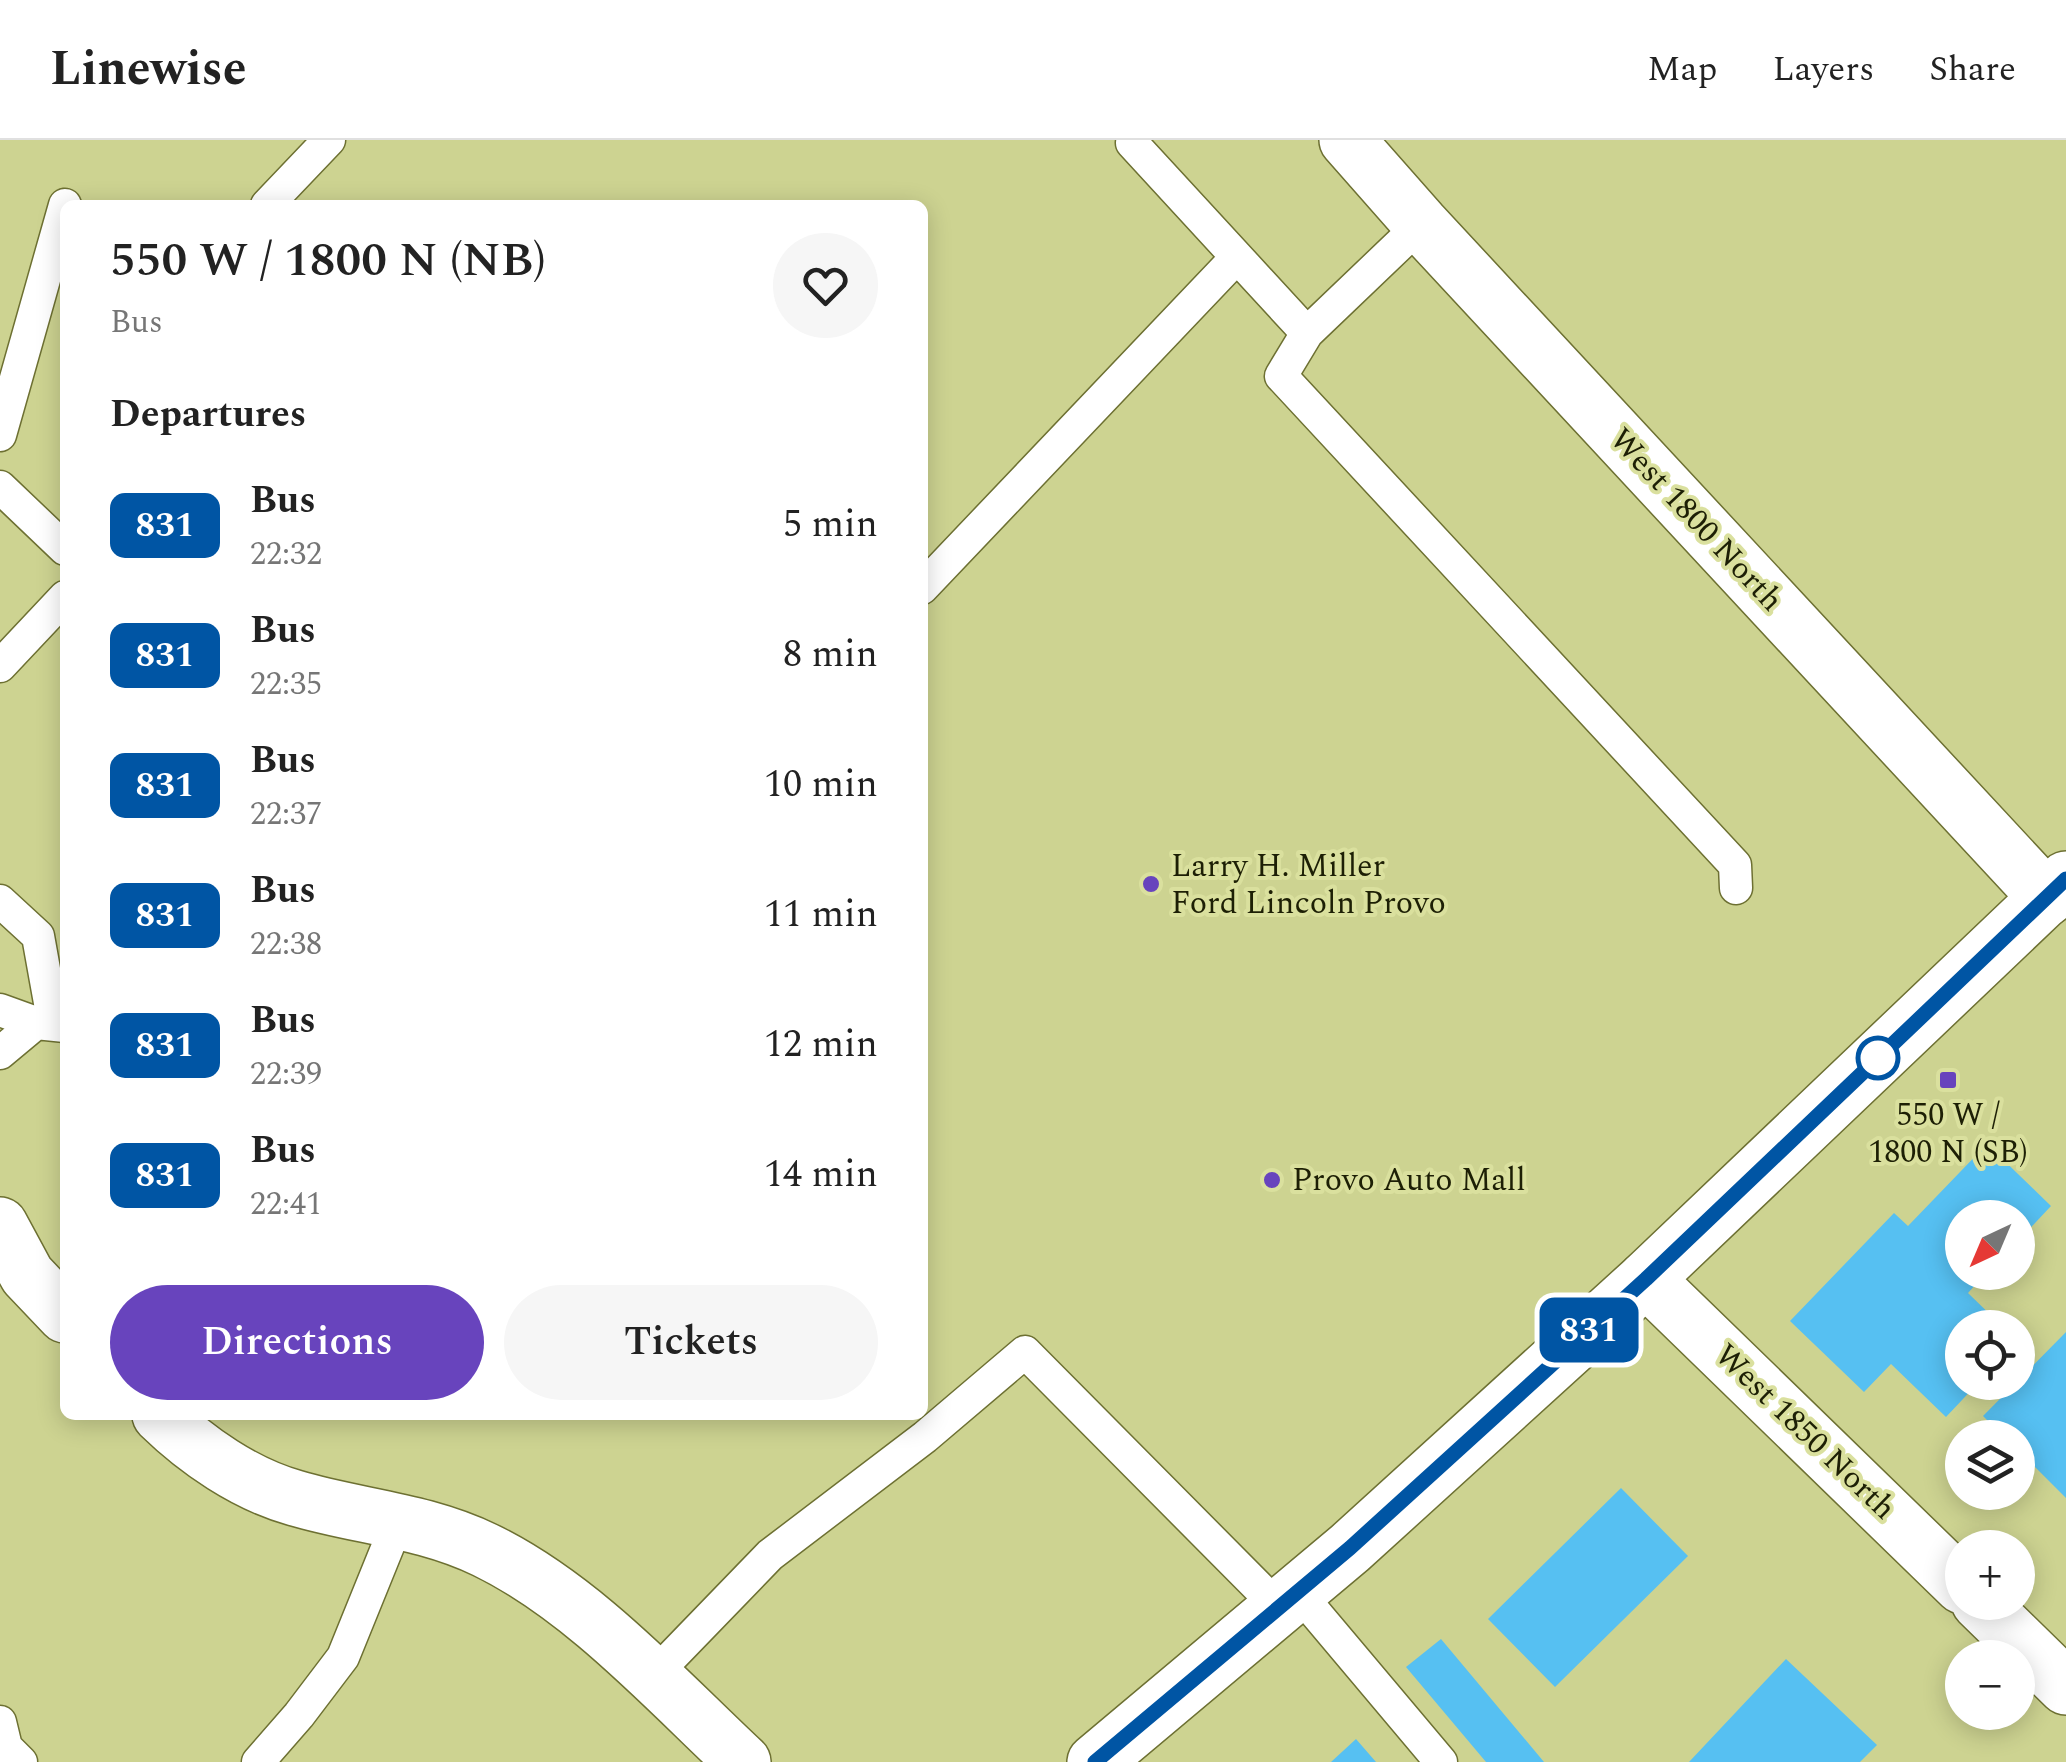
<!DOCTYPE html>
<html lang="en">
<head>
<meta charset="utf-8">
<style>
  :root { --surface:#fff; --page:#f6f6f6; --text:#222; --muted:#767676; --line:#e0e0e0; --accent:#6844bd }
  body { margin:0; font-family:Spectral,serif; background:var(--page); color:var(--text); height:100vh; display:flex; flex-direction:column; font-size:38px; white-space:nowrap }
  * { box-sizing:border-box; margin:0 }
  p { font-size:32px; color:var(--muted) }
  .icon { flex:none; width:55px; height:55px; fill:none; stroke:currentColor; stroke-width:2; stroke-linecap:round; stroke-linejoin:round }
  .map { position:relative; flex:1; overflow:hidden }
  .sheet { position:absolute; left:60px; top:60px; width:868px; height:1220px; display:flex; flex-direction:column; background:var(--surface); border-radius:15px; box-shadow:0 5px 25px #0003 }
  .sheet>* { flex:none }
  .badge { padding:0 20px; border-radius:15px; font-size:35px; line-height:65px }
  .needle { width:65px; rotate:224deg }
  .controls { position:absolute; left:1945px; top:1060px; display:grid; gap:20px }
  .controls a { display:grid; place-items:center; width:90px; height:90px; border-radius:50%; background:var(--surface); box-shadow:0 5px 25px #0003; font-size:50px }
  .map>.badge { position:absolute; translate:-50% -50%; box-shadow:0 0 0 5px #fff }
  h2 { padding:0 50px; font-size:38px; line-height:90px }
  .round { display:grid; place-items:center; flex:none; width:105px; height:105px; border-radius:52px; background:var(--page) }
  .headline { display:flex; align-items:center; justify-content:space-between; height:170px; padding:0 50px }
  h1 { font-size:48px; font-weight:600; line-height:75px }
  .button { display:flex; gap:20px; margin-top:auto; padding:20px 50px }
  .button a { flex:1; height:115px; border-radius:60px; background:var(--accent); color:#fff; font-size:40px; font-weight:600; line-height:115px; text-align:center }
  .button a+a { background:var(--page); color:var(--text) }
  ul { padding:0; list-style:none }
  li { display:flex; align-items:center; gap:30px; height:130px; padding:0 50px }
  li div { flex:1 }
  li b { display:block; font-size:38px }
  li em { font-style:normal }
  li .badge { min-width:110px; font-weight:700; text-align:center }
  header { display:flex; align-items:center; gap:60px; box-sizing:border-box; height:140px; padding:0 50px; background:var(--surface); border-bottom:2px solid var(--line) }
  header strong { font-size:48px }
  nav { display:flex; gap:55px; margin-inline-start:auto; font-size:35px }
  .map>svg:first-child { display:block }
</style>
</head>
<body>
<header>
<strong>Linewise</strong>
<nav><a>Map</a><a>Layers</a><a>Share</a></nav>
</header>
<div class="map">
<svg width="2066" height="1622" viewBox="0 0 2066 1622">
  <rect width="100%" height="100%" fill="#cdd391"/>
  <!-- building -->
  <path fill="#56c0f2" d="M1987,1004L2051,1066L2018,1101V1078H1962V1132H1987L1968,1153L2004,1188H1962V1242H1979L1946,1277L1891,1224L1864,1252L1790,1181L1894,1073L1908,1086Z
    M2066,1192V1358L2018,1310V1298H2005L1983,1276Z
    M1621,1348L1688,1416L1555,1547L1488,1479Z
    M1441,1499L1544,1622H1486L1406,1527Z
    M1786,1519L1877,1605L1860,1622H1689Z
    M1356,1599L1376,1622H1331Z"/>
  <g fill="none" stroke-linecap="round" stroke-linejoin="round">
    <defs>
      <path id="service" d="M1132,3L1307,193L1421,84
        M267,65L329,0
        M1307,193L1281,236L1735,725L1736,748
        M0,295L65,65
        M0,347L65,409
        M922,448L1237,117
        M0,526L65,457
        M0,761L38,796L54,885
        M0,870L36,883L65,886
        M0,913L36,883
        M1297,1451L1441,1622
        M652,1537L770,1415L925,1297L1025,1212L1278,1467
        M0,1582L6,1607L21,1622
        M258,1622L299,1575L343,1517L399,1379"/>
      <path id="minor" d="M1347,0L1421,84L2047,758
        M0,1085L27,1135L65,1175
        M1646,1139L1962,1446
        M160,1275C197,1311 245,1344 295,1358C359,1377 423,1380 485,1410C582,1457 665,1549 743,1622
        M1979,1462L2066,1547"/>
      <path id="tertiary" d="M1095,1622L1350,1408L1646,1139L2066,739"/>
    </defs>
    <!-- service casing -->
    <use href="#service" stroke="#6d7032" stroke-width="35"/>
    <!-- minor casing -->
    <use href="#minor" stroke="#6d7032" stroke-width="58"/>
    <!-- tertiary casing -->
    <use href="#tertiary" stroke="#6d7032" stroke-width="58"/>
    <!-- service -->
    <use href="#service" stroke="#fff" stroke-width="32"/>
    <!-- minor -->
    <use href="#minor" stroke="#fff" stroke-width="55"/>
    <!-- tertiary -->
    <use href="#tertiary" stroke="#fff" stroke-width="55"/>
  </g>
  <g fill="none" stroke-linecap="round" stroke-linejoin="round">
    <defs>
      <path id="line" d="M1095,1622L1350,1408L1646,1139L2066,739"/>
    </defs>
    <!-- line casing -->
    <use href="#line" stroke="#fff" stroke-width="22"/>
    <!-- line -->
    <use href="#line" stroke="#0055a4" stroke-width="15"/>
  </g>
  <!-- markers -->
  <g fill="#6844bd" stroke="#dae09e" stroke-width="4">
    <circle cx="1151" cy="744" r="10"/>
    <rect x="1938" y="930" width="20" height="20" rx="5"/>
    <circle cx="1272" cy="1040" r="10"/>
  </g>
  <circle fill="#fff" stroke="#0055a4" stroke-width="5" cx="1878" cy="918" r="20"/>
  <g text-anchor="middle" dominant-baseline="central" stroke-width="8" stroke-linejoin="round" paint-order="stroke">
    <!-- street labels -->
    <g font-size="32" fill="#1d1f05" stroke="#dae09e">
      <text transform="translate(1696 380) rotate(47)">West 1800 North</text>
      <text transform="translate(1805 1292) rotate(44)">West 1850 North</text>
    </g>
    <!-- poi labels -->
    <g font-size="32" fill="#1d1f05" stroke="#dae09e" text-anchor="start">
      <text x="1171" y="726">Larry H. Miller<tspan x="1171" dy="37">Ford Lincoln Provo</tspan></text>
      <text x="1948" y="975" text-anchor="middle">550 W /<tspan x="1948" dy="37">1800 N (SB)</tspan></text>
      <text x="1292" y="1040">Provo Auto Mall</text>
    </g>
  </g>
</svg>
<div class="controls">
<a><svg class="needle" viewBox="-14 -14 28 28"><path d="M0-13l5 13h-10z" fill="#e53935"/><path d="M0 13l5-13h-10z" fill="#767676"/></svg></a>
<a><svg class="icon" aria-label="locate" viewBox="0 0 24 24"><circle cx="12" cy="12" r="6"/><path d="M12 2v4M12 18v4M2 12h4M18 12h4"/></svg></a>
<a><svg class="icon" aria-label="layers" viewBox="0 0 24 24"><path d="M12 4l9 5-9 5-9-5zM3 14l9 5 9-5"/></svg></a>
<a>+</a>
<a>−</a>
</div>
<b class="badge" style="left:1589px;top:1190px;background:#0055a4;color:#fff">831</b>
<section class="sheet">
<div class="headline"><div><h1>550 W / 1800 N (NB)</h1><p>Bus</p></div><a class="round"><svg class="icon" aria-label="heart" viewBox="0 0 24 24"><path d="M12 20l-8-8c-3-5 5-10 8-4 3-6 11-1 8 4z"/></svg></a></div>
<h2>Departures</h2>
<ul>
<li><span class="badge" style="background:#0055a4;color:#fff">831</span><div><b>Bus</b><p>22:32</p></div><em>5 min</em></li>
<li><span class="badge" style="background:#0055a4;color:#fff">831</span><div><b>Bus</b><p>22:35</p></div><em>8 min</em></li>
<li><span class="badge" style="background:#0055a4;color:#fff">831</span><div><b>Bus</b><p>22:37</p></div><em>10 min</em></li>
<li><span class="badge" style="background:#0055a4;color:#fff">831</span><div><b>Bus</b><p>22:38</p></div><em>11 min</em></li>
<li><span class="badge" style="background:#0055a4;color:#fff">831</span><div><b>Bus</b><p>22:39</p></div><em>12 min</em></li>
<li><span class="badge" style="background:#0055a4;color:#fff">831</span><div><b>Bus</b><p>22:41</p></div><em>14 min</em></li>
</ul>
<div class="button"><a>Directions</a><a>Tickets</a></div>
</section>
</div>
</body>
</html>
